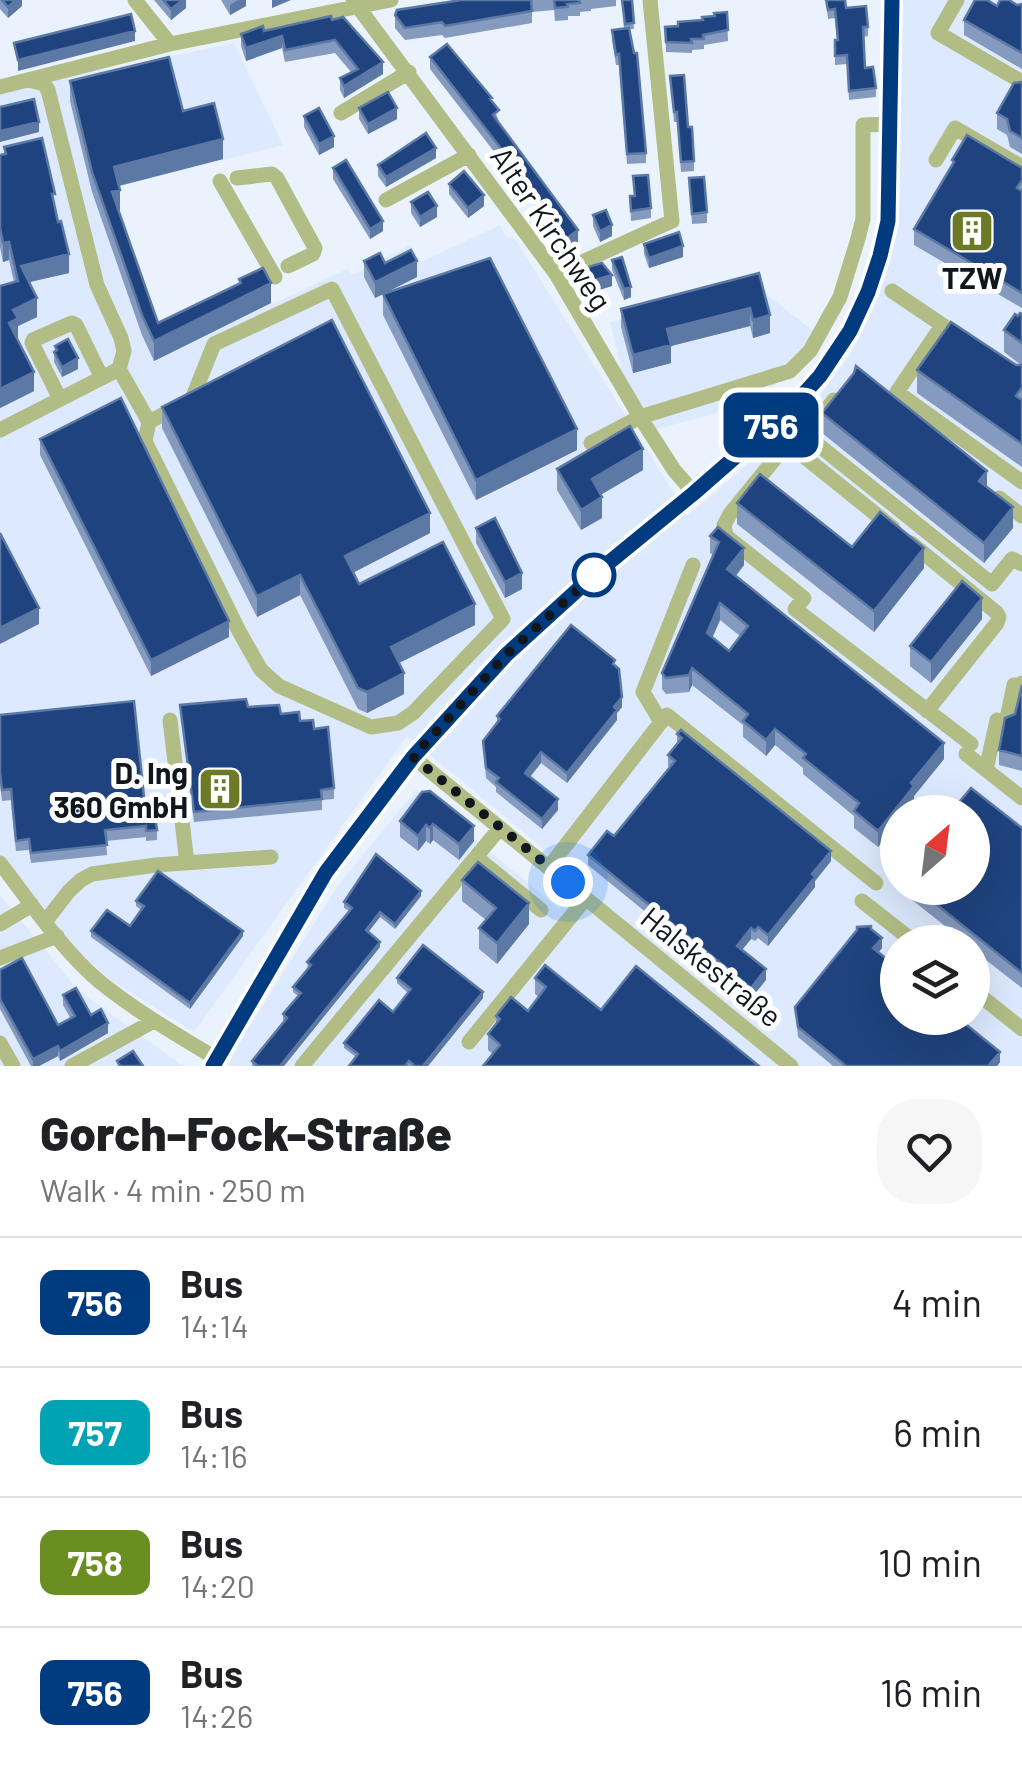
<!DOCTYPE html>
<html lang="en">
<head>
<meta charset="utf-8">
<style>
  :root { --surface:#fff; --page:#f6f6f6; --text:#202124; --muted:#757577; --line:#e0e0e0 }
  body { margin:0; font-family:Barlow,sans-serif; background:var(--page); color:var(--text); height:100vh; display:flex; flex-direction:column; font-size:38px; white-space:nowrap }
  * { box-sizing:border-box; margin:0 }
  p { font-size:32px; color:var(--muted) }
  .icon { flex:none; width:55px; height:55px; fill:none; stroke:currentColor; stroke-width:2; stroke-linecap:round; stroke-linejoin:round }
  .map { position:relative; height:1066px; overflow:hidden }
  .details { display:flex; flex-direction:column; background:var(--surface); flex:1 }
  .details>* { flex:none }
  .badge { padding:0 20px; border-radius:15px; font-size:35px; line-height:65px }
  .needle { width:65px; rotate:28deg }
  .tools { position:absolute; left:880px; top:795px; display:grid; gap:20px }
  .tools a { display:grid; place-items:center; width:110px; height:110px; border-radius:50%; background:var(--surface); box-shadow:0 10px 40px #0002; font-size:50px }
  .you { position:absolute; width:50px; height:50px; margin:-25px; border:8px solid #fff; border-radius:50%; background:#1a73e8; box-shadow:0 0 0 15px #1a73e833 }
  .map>.badge { position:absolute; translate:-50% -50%; box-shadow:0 0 0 5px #fff }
  .round { display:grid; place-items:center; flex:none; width:105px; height:105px; border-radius:40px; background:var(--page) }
  .headline { display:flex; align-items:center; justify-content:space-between; height:170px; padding:0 40px }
  h1 { font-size:48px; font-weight:800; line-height:75px }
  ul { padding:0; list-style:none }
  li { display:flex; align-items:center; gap:30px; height:130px; padding:0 40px; border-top:2px solid var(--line) }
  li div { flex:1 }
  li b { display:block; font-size:38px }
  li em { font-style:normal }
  li .badge { min-width:110px; font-weight:700; text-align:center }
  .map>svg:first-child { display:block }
</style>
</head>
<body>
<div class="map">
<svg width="1022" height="1066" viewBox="0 0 1022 1066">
  <rect width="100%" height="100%" fill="#eaf2fe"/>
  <!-- built -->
  <path fill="#dce9fe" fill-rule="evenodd" d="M891,0H1022V1066H228L241,1040L337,887L416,790L559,909L583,881L407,736L194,1032L111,980L52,928L0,859V95L58,80L234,43L283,145L92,193L154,360L347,269L352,275L410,245L421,262L500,225L507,238L513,236L688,516L807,412L851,354L879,296L899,226V97ZM898,812H972V888H898ZM898,942H972V1018H898Z
    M754,285L815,332L763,401L657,429L624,381L610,322Z
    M0,895L78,990L183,1066H0Z"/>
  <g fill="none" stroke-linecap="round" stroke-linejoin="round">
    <!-- minor -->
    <path stroke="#b1bd85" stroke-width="15" d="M135,0L170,44
      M353,0L556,274L640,417L674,470L694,493
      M957,0L938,33L1022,82
      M0,87L170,44L391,0
      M341,113L409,72
      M936,160L955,128L1022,167
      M237,178L272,174L277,178L315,248L313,254L288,266
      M220,181L275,277
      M386,200L469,155
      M556,274L672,221L650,0
      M892,291L963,339
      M937,333L897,392L1022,482
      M119,369L149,422L145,441L240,633L261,670L279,686L371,727L398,723L413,713L503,619L332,289L214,344L192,399L149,422
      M60,399L32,343L33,340L72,323L76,325L102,378
      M834,400L806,435L992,584L1012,559L1022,564
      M0,430L119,369L124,351L121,338L97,285L48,90L44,84L29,80
      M591,443L640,417L790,371L810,351L840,297L857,242L863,219V125L891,124
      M999,498L1022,516
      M893,528L796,450L789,447L782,450L730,514L724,525L726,536L804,598L795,609L971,744
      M911,543L997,613L999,617L997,623L927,711
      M170,720L187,863
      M661,722L667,715L876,883
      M966,754L1022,798
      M413,757L791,1066
      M986,770L997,720L1006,723L1014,685L1021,686L1022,683
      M476,857L541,910
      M0,863C31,903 61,949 100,982C136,1011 177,1035 217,1059
      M549,867L661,722L643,692L693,565
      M862,901L914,942
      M45,922L69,891L81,880L92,874L156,865L271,857
      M0,924L32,905
      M0,958L57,936
      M972,989L1022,1029
      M469,1042L586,898
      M0,1043L13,1066
      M72,1066L154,1021
      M213,1066L326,873L413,757L507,655L595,574L694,493L790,409L820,376L849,331L868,292L880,256L888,221L892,0
      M302,1066L500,828"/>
  </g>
  <!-- wall -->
  <path fill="#849abe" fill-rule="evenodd" d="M0,0H22V6L8,18L0,9Z
    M154,0H186V8L171,20Z
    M221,0H246V6L230,15Z
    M461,0H616V6L591,9V11L580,12V16H568V20L555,21L554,10L532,12V23L445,38L442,35L405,40L395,28V15Z
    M622,0H632L634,29H629L646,153V163L627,164L619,65H616L612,40V30L624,28Z
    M826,0L846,8L868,27V36L864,37L865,68L876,88V97L849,100L847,64L835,65V40H837L835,18L828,19Z
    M1022,4V69L964,35V20L997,6Z
    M727,12L728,41L704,45V49L692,50V53L666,52L665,27L678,26Z
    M332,20L383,74L344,98L340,90V78L351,72L335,53L285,62L282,48L246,61L241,46V34Z
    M430,57L492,102L499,122L578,242L566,250L506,167L430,69Z
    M670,76L688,127L694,161V171L681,172L677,122H674Z
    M70,81L183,111L223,159L119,186L120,210H118L158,323L239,283V279L271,303L154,361L142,335L92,192L70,101Z
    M1022,82V154L1010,147L1007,135L997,129V113Z
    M359,108L397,119L368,134L359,119Z
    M304,116L334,147L319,155L304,127Z
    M4,147L55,208L69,273L29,282L37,317L18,326L16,338L34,391L0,408V286L14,282L9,260L3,262L0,247V155L4,154Z
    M436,158L386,187L378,176V165Z
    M952,160L1022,168V308L914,245V229L952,165Z
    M333,168L383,231L370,239L333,179Z
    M633,176L651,208V218L631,221L630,196H634Z
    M689,178L707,212V223L692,224Z
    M449,184L484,206L468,218L449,194Z
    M411,202L437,217L420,227L411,213Z
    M593,215L612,236L600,242L593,226Z
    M644,244L683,257L649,268L644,254Z
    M612,260L631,297L624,300L612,270Z
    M364,261L385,263L417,277L375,298L364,277Z
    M588,267L612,286L592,292L588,277Z
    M759,273L770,333L753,338L750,326L671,346V363L633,373L621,327V309Z
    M383,294L577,450L476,500L383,315Z
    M1022,314V467L917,393V370L1021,365L1004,352V330L1018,316Z
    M55,346L78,369L62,377L54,362Z
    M854,373L987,487L1013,528L984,563L822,433V413Z
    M162,407L430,533L353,572L359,584L475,625L399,663L404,694L367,713L358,709L300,595L257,617L162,428Z
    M40,439L229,637L151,676L40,455Z
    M557,469L643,470L601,494L602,518L581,530L557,490Z
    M737,503L852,547L924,568L874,632L737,524Z
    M476,528L522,589L505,598L476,543Z
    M710,536L744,565L736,576L944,759L914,796V802L878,847L854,828V816L803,774V768L775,745L766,756L743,737V725L692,685L689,692L666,694L662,689V673L713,555L710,553ZM720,620L740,636L729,651L712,638Z
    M982,619L931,683L910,666V646Z
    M615,667L622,707L617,713V720L567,783L541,763L530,777L558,810L542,829L496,792V787L486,778L483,741L497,723V716Z
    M1022,685V771L999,765V750L1015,714Z
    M180,705L248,707L281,714L300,721L314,729L334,788V799L322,800V810L194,822Z
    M0,715L146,816L157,830V840L146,841V837L106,841L107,855L31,863L29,850L16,851L11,800L2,801L0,783Z
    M677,734L831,861L815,881V887L768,946L758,938L755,941L751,939L742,950L766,980L751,998L588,865V855L614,836L670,768L668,766V755L677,743Z
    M430,791L474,841L459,860L433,840L430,844L426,841L418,851L400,837V821Z
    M1022,828V988L972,949V942H965L901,891V888H972Z
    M462,880L529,924L497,964L479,949V928L486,920L462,901Z
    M421,896L395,929L380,917L368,932L380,947L284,1066H252V1061L285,1021L283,1020V1014L298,996L293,992V987L308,968L307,962L349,911L344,908V902Z
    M136,901L243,936L190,1009L91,937V931L130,926L141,910L136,906Z
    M871,929L882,948L878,952L1000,1062L997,1066H833L798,1037L795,1007Z
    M0,970L58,1025L71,1019L63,1005V995L91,1015L108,1033L60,1061L58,1056L39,1066H31L0,1009Z
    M397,978L483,998L428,1066H349L356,1057L344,1048V1043L393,1012L408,993L397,983Z
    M535,978L601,1010L759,1066L493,1054L488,1050V1034L496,1024V1016L528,1011L539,997L535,994Z"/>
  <!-- shaded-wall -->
  <path fill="#5c78a4" d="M16,0H22V6L8,18V7Z
    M183,0H186V8L171,20V9Z
    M238,0H246V6L230,15V5Z
    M272,0H291L272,8Z
    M135,31V41L18,71V60Z
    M282,36V48L246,61V48Z
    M383,62V74L344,98V86Z
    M397,108V119L368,134V124Z
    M39,122V132L0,142V131Z
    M334,136V147L319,155V144Z
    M223,139V159L114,187V167Z
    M436,148V158L386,187V177Z
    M120,190V210L112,212V192Z
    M484,195V206L468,218V208Z
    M437,206V217L420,227V217Z
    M383,221V231L370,239V229Z
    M612,225V236L600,242V231Z
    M578,230V242L566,250V239Z
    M9,242V260L3,262V243Z
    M683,246V257L649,268V258Z
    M69,254V273L21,284V266Z
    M417,261V277L375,298V282Z
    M612,275V286L592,292V281Z
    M271,283V303L154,361V341Z
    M631,287V297L624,300V289Z
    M37,298V317L18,326V337L9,341V323L13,310Z
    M750,308V326L671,346V363L633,373V355L667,329Z
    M770,315V333L753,338V320Z
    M78,358V369L62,377V367Z
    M34,372V391L0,408V389Z
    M577,429V450L476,500V480Z
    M643,449V470L592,500V479Z
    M987,471V492L979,481Z
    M602,497V518L581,530V510Z
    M1013,507V528L984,563V543Z
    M430,513V533L345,577V556Z
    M744,548V565L727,586V569Z
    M924,548V568L874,632V611Z
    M522,573V589L505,598V582Z
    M300,575V595L257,617V596Z
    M982,598V619L931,683V662Z
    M720,603V620L707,650V633Z
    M475,604V625L391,667V647Z
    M39,608V624L0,644V628Z
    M229,621V637L151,676V660Z
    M692,668V685L689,692V675Z
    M404,673V694L367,713V692Z
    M622,697V707L617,713V720L567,783V773Z
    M775,729V745L766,756V740Z
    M944,743V759L914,796V802L906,812H898V823L878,847V831L911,783Z
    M541,752V763L525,783V773Z
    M558,799V810L542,829V819Z
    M433,824V840L430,844V828Z
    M426,825V841L418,851V836Z
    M474,826V841L459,860V844Z
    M831,851V861L815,881V887L768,946V935Z
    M421,891V896L395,929V924Z
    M529,903V924L497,964V943Z
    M380,912V917L366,935V930Z
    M751,928V939L737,956V946Z
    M243,931V936L190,1009V1003Z
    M882,938V948L873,959V948Z
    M380,942V947L284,1066H280Z
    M766,969V980L751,998V988Z
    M483,992V998L428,1066H423Z
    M108,1023V1033L60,1061V1051Z
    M58,1046V1056L39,1066H33V1059Z
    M1000,1052V1062L997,1066H988Z"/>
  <!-- building -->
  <path fill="#1f437e" stroke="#5c78a4" stroke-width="2.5" fill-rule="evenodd" d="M2,0H16L8,7Z
    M163,0H183L171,9Z
    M461,0H531L532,11L445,26L442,22L405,28L395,15L397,10Z
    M554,0H579L580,3L567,4L568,7L555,8Z
    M622,0H632L634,23L625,24Z
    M826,0H845L846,8L866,6L868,27H863L865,68L873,67L876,88L849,91L847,55L835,56V40H838L835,9L828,10Z
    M975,0H987L997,6L1000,0H1009L1017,5L1022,4V53L964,20Z
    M727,12L728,30L703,35L704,39H691L692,43L666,42L665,27L678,26V22L703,20L702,17L715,16L714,13Z
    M131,14L135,31L18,60L14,43Z
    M331,16L332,20L343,17L383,62L344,86L340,78L358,69L335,40L285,50L282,36L246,48L241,34L263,26L264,31Z
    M629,28L634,53H637L646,153L627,154L619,54L616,55L612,30Z
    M447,44L492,98L490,99L499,110L493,115L578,230L566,239L506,155L430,57Z
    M169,57L183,111L214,103L223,139L114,167L120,190L112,192L158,323L241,283L239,279L263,268L271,283L154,341L142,315L92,172L70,81Z
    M684,75L688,127H692L694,161L681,162L677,112H674L670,76Z
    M1022,82V138L1010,131L1007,119L997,113L1014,83Z
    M388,92L397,108L368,124L359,108Z
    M34,99L39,122L0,131V107Z
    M319,108L334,136L319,144L304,116Z
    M426,133L436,148L386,177L378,165Z
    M967,135L1022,168V180L1017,188L1022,191V293L914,229L954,162L952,160Z
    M42,138L55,194H52L58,222L61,221L69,254L21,266L37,298L13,310L18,318L9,323L34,372L0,389V286L18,281L9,242L3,243L0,228V155L6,154L4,147Z
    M346,160L383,221L370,229L333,168Z
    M464,171L484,195L468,208L449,184Z
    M648,175L651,208L631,211L630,196H635L633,176Z
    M704,177L707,212L692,214L689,178Z
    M428,192L437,206L420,217L411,202Z
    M606,210L612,225L600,231L593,215Z
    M679,232L683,246L649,258L644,244Z
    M411,250L417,261L375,282L364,261L380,253L385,263Z
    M622,257L631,287L624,289L612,260Z
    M490,258L577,429L476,480L383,294Z
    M602,263L612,275L592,281L588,267Z
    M759,273L770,315L753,320L750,308L667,329L671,345L633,355L621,309Z
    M1020,313L1022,314V343L1004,330L1015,314L1018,316Z
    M332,320L430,513L345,556L359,584L443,542L475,604L391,647L404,673L367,692L358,688L300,575L257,596L162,407Z
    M951,322L1016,365H1022V387L1016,396L1022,400V444L917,370Z
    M68,339L78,358L62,367L54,352L57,350L55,346Z
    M856,366L987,471L979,481L1013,507L984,543L822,413L854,373Z
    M121,398L229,621L151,660L40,439Z
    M630,426L643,449L592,479L602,497L581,510L557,469Z
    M760,474L852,547L880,512L924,548L874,611L737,503Z
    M495,518L522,573L505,582L476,528Z
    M718,527L744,548L727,569L944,743L911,783L914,786L878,831L854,811L859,803L803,758L806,754L775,729L766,740L743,721L748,714L692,668L689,675L666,678L662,673L719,542L710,536ZM720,603L748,626L729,651L707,633Z
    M0,533L39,608L0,628Z
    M962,581L982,598L931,662L910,646Z
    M571,625L615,660L613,664L619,669L622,697L614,707L617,710L567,773L541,752L525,773L558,799L542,819L496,782L499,778L486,768L483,741L500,719L497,716Z
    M1022,685V756L999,750L1005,718L1015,714Z
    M246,699L248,707L279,705L281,714L299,712L300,721L313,720L314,729L328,727L334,788L321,790L322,799L194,812L180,705Z
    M134,701L146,816L155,815L157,830L146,831V826L105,830L107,845L31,853L29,839L16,841L11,789L2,790L0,772V715Z
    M681,730L831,851L812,874L815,877L768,935L758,927L755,931L751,928L737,946L766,969L751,988L588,855L607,831L614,836L675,761L668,755L682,738L677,734Z
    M971,788L1022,828V973L916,888H972V812H951Z
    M430,791L474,826L459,844L433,824L430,828L426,825L418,836L400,821L422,792Z
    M376,854L421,891L395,924L380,912L366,930L380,942L280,1066H258L252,1061L287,1018L283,1014L301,993L293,987L311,965L307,962L352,908L344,902Z
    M478,862L529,903L497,943L479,928L496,908L462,880Z
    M158,871L243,931L190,1003L91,931L107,910L130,926L144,906L136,901Z
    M871,926V929L882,938L873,948L898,968V1018H958L1000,1052L988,1066H846L798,1027L795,1007L857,930V927Z
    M423,945L483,992L423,1066H415L409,1061L405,1066H349L358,1054L344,1043L379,1000L393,1012L411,989L397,978Z
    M22,958L58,1025L75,1016L63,995L76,988L91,1015L101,1009L108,1023L60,1051L58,1046L33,1059L0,999V970Z
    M545,965L601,1010L636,966L759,1066H483L500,1045L488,1034L500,1019L496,1016L511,997L528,1011L546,987L535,978Z
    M133,1051L143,1066H120L117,1061Z"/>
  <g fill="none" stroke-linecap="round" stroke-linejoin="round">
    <defs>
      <path id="line" d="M213,1066L326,872L413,757L506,655L595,574L694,493L790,409L820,376L850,331L868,292L880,256L888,221L892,0"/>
    </defs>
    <!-- line casing -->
    <use href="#line" stroke="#fff" stroke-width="22"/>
    <!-- line -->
    <use href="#line" stroke="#003b80" stroke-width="15"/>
    <!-- walk -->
    <path stroke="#11151c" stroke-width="10" stroke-dasharray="0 18" d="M568,882L413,757L506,655L594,575"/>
  </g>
  <!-- icons -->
  <defs>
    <symbol id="building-square" viewBox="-11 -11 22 22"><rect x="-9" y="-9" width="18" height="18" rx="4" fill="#6c7a27" stroke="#fff"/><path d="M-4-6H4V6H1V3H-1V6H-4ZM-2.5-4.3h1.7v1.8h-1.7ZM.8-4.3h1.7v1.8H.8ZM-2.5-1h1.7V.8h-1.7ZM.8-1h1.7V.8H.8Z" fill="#fff"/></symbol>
  </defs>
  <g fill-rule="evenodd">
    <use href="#building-square" x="947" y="206" width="50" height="50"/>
    <use href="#building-square" x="195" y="764" width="50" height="50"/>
  </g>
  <!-- markers -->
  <circle fill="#fff" stroke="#003b80" stroke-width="5" cx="594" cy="575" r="20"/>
  <g text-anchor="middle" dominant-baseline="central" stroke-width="10" stroke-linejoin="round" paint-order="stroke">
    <!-- street labels -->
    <g font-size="30" fill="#11151c" stroke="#fff">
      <text transform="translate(552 228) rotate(56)">Alter Kirchweg</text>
      <text transform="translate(712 966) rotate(39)">Halskestraße</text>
    </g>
    <!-- poi labels -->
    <g font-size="30" font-weight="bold" fill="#11151c" stroke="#fff">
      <text x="972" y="277">TZW</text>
      <text x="188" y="772" text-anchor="end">D. Ing<tspan x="188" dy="34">360 GmbH</tspan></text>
    </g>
  </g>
</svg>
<div class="tools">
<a><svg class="needle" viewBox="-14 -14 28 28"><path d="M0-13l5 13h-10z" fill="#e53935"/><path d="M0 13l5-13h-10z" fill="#757577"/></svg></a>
<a><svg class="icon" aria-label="layers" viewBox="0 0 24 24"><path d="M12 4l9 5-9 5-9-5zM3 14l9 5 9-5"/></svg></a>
</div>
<div class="you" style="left:568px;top:882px"></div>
<b class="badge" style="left:771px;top:425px;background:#003b80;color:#fff">756</b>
</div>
<section class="details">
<div class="headline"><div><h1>Gorch-Fock-Straße</h1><p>Walk · 4 min · 250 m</p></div><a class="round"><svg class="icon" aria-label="heart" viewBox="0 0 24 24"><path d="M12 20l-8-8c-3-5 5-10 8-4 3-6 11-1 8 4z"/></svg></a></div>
<ul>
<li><span class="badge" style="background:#003b80;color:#fff">756</span><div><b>Bus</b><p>14:14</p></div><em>4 min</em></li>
<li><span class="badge" style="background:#00a3b4;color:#fff">757</span><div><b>Bus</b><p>14:16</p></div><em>6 min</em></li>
<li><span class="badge" style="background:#6b8e23;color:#fff">758</span><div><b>Bus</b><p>14:20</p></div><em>10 min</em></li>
<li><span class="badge" style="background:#003b80;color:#fff">756</span><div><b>Bus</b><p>14:26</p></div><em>16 min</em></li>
</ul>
</section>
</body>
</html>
